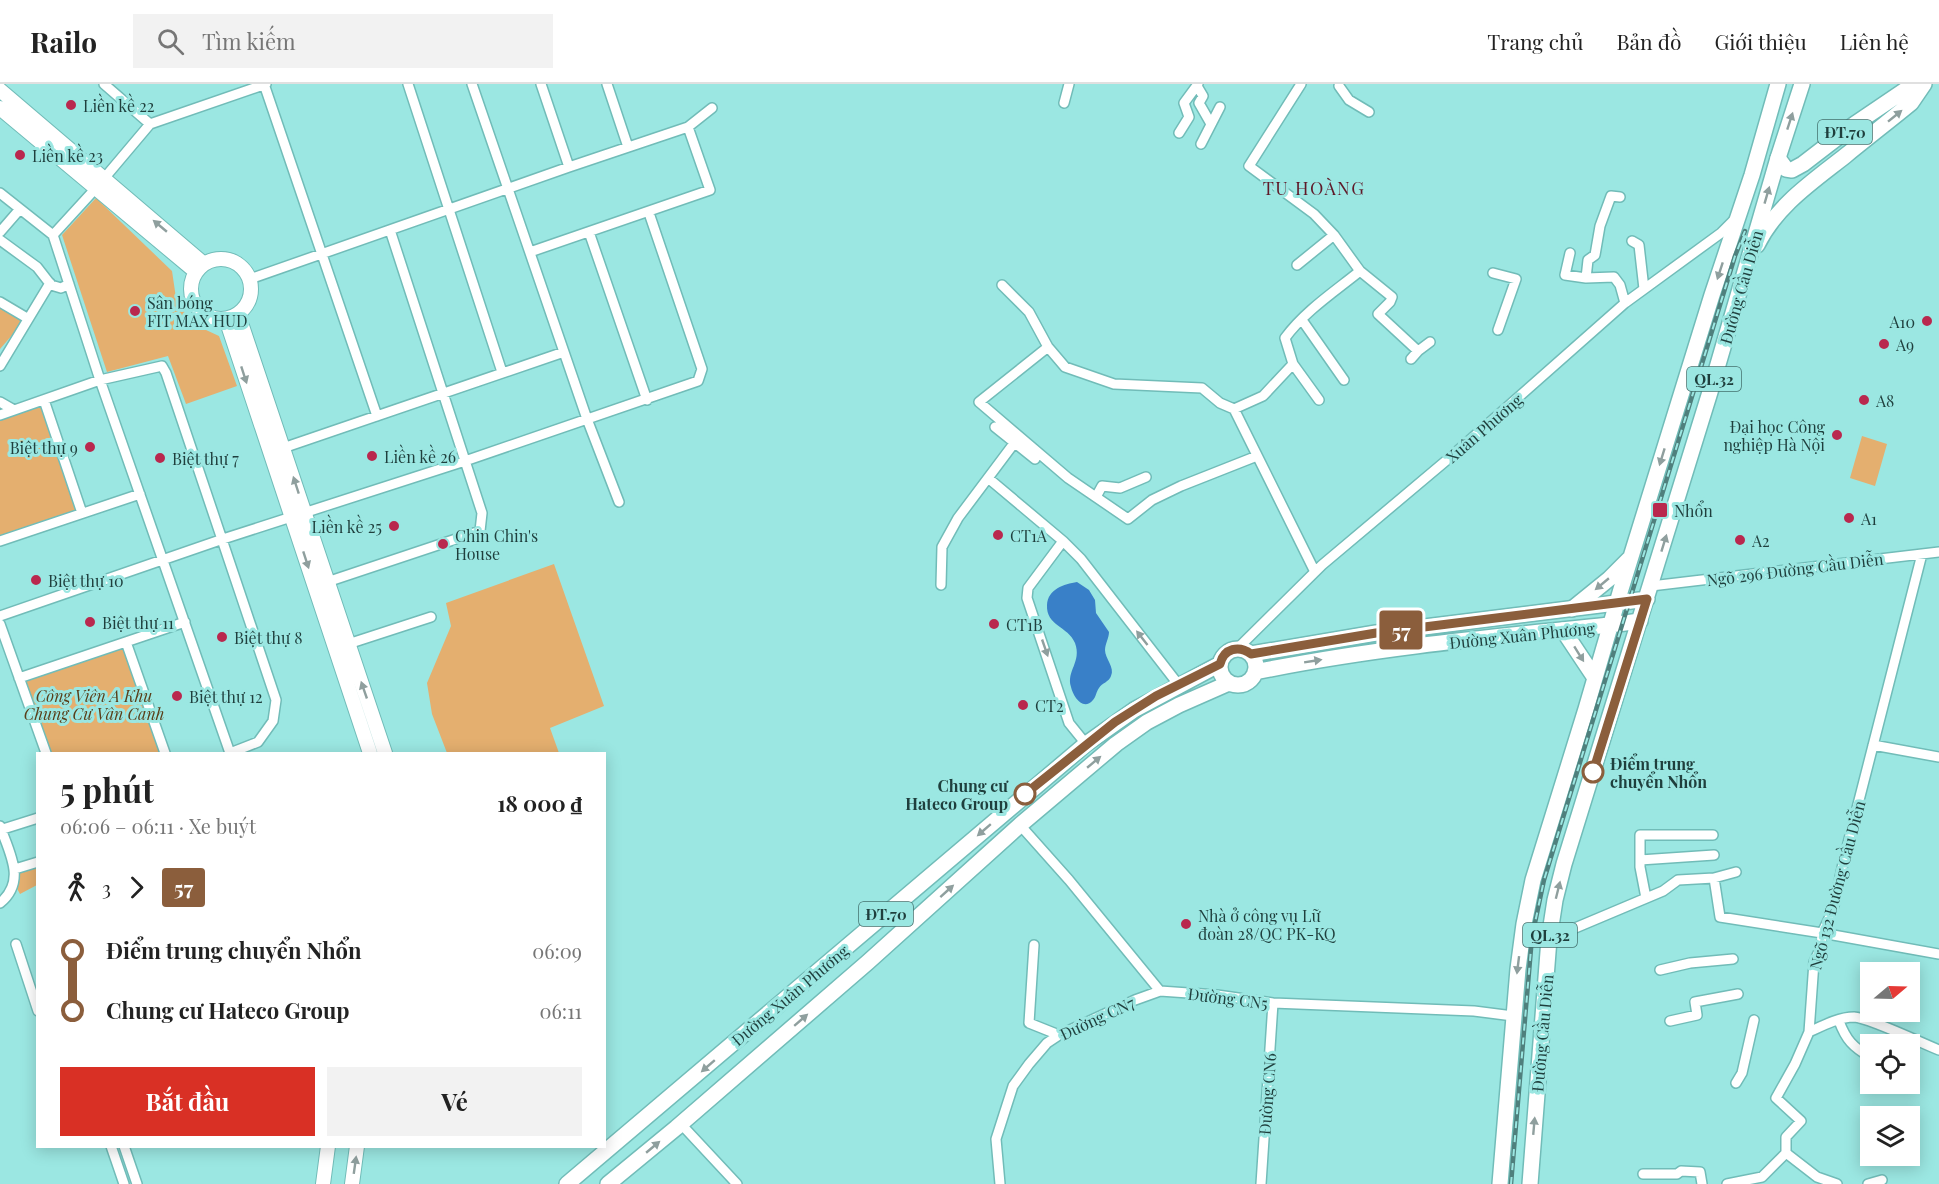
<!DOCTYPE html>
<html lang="vi">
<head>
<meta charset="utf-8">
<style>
  :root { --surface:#fff; --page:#f2f2f2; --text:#222; --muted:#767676; --line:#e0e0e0; --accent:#d93025 }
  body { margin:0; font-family:"Playfair Display",serif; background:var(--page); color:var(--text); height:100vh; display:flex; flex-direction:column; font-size:22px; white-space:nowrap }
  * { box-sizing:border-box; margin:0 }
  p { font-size:20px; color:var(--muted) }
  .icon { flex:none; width:33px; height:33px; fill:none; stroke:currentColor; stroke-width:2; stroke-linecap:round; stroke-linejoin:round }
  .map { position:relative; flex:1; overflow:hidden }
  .sheet { position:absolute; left:36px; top:668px; width:570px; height:396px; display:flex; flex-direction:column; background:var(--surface); border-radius:0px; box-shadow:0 3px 15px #0003 }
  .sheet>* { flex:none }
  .badge { padding:0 12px; border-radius:4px; font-size:21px; line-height:39px }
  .needle { width:39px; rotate:71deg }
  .tools { position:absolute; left:1860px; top:878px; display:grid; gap:12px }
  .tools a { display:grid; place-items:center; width:60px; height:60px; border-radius:0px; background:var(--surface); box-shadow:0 3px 15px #0003; font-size:30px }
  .map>.badge { position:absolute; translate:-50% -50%; box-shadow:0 0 0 3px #fff }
  .legs { display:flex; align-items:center; gap:9px; height:66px; padding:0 24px; font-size:20px }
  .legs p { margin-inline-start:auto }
  .headline { display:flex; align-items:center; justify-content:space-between; height:102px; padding:0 24px }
  h1 { font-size:33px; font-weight:700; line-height:45px }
  .button { display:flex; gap:12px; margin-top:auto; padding:12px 24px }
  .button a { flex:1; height:69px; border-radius:0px; background:var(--accent); color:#fff; font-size:24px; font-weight:700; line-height:69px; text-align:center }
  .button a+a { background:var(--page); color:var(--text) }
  ul { padding:0 24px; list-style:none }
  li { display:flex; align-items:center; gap:21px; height:60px; font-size:22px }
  li i { display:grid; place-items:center; width:9px; height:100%; margin:0 8px; background:currentColor }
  li i::after { content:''; width:15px; height:15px; margin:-8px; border:4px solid; border-radius:50%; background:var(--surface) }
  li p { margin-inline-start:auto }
  li:first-child i { background:linear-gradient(#0000 50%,currentColor 0) }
  li:last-child i { background:linear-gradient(currentColor 50%,#0000 0) }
  header { display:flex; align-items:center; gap:36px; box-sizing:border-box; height:84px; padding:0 30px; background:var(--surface); border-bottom:2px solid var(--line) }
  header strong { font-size:28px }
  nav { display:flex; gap:33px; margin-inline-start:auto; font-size:21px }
  .search { width:420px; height:54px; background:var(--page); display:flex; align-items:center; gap:15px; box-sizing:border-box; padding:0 21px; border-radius:0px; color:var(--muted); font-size:22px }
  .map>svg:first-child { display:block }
</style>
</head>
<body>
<header>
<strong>Railo</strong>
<div class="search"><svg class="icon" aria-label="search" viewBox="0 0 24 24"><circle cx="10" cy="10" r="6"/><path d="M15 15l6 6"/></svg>Tìm kiếm</div>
<nav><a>Trang chủ</a><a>Bản đồ</a><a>Giới thiệu</a><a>Liên hệ</a></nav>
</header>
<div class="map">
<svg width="1939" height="1100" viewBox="0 0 1939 1100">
  <rect width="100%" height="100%" fill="#9be7e2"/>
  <!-- green -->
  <path fill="#e4af6f" d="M96,114L172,187L176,214L191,239L219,252L237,302L186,320L168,272L107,288L62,151Z
    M0,218L27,234L0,265Z
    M44,316L82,429L0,457V331Z
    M1862,352L1887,360L1875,402L1850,394Z
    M554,480L604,622L550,644L559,669H447L432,630L427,599L451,542L446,519Z
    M126,558L165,669H45L19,594Z
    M37,778V801L20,810L14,799L15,785Z"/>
  <!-- water -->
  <path fill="#3980c8" d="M1077,498L1089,506L1095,516L1096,529L1109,548C1109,554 1105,560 1105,566C1105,575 1115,583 1111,592C1109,598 1102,599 1099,604C1096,608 1096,613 1093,616C1083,628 1073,612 1071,603C1066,587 1082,578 1075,559C1068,542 1046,542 1047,521C1048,505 1064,500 1077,498Z"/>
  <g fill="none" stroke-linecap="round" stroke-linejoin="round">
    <defs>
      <path id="minor" d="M104,0L150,40
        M264,0L377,332
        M408,0L502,288
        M472,0L587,335L619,418
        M541,0L569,83
        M607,0L628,63
        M1301,0L1249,82L1314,130L1334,151L1360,187L1392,213L1390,218L1378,230L1418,267L1411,275
        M1197,2L1203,12L1199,19L1211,40
        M1339,2L1349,16L1369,28
        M1064,19L1069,0
        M1179,49L1189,33L1184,19L1198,0
        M1201,60L1220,23
        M0,109L53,151L100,296L230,669
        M0,148L20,125
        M589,148L647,316
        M53,151L96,104L150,40L266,0
        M0,156L37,183L51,201L61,204L69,200
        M1632,157L1639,161L1644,205
        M530,168L710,106L688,43
        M1570,169L1565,191L1586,194L1614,193L1620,201L1625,219
        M1297,181L1334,151
        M1493,189L1516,195L1498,246
        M1586,194L1588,176L1595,171L1600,142L1611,112L1620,113
        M250,195L569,83L688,43L712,24
        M1002,201L1029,228L1048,263
        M0,218L27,234
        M1302,236L1344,296
        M1418,267L1430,258
        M1293,280L1319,316
        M0,282L50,199
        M44,316L82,429
        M0,318L14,326
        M1234,325L1220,319L1202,304L1114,300L1065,283L1048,263L979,318L1068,394L1128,435L1152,416L1181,402L1257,372
        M1234,325L1263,312L1293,280L1285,254C1305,227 1334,208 1360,187
        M1234,325L1315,488
        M0,331L100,296L162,282L166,289L276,616L273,637L258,658L230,669
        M995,343L1035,375
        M283,364L564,268
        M988,394L1063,457L1081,475L1178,600
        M1096,413L1102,402L1120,404L1146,393
        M0,457L140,410
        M1063,457L1028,504L1027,514L1069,639L1086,660
        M327,498L480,447L482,429L390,146
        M941,501L942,463L958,434L1015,358
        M1651,502L1939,468
        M0,532L223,455L465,377L698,297L702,285L649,129
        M0,540L46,669
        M126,558L165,669
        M348,560L431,533
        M1238,564L1322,481L1454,370L1625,219L1721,149L1735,135
        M19,594L185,538
        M1873,661L1939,673
        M1020,741L1069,796L1160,907
        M0,742C9,768 27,797 0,819
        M0,746L38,734
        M1640,776L1714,771
        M15,785L38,778
        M1714,794L1736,788
        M1646,814L1640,783V751H1713
        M1549,855L1663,807L1678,796L1714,794L1720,833L1822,849L1939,870
        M16,860L38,927
        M1034,861L1029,939L1059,951
        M1660,886L1690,879L1733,875
        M1670,937L1697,931L1695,918L1738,910
        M1839,937C1846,956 1853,963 1870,973
        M1809,948C1822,942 1839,933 1854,933C1870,934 1921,959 1939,966
        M1736,999L1742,989L1754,936
        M681,1040L737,1100
        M111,1062L124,1100
        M124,1062L137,1100
        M1643,1090H1677L1681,1087L1700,1088L1702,1100
        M1000,1100L996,1055L1013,1002L1029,980L1047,959L1059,951L1135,916L1160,907L1217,911L1273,919L1474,927L1513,932
        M1261,1100L1273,919
        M1727,1100L1762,1093L1786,1069
        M1837,1100L1817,1093L1786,1069V1053L1801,1037L1776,1014L1795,980L1809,948L1814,878L1821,863L1822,849L1833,826L1844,775L1922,470
        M1868,1100L1882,1096"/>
      <path id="secondary" d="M0,6L204,180
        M0,24L196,188
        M191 205a30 30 0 1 1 60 0a30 30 0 1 1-60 0Z
        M238,230L385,669
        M226,235L370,669
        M323,1100L328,1062
        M352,1100L357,1062"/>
      <path id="primary" d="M1778,74L1786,85L1792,86L1803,80L1855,40L1914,0
        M1757,161C1776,122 1812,98 1845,72C1867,54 1889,37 1911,19L1924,0
        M1220 583a18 18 0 1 1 36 0a18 18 0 1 1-36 0Z
        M1251,570L1376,549L1616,519
        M1255,588C1372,564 1492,553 1610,541
        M567,1100L1086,660L1134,626L1220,580
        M608,1100L676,1044L868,878L1020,741L1116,660L1147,638L1179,621L1229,599"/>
      <path id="trunk" d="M1616,519L1647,515
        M1572,525L1609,495L1629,475
        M1610,541L1640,537
        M1563,546L1595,594
        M1500,1100L1518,885L1524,840L1533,796L1586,625L1621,505L1712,211L1752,91L1778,0
        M1530,1100L1549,855L1555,816L1564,780L1710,308L1778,74L1802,0"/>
    </defs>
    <!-- minor casing -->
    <use href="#minor" stroke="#71bcb8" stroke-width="12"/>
    <!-- secondary casing -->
    <use href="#secondary" stroke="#71bcb8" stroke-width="16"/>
    <!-- primary casing -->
    <use href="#primary" stroke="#71bcb8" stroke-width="18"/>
    <!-- trunk casing -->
    <use href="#trunk" stroke="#71bcb8" stroke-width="18"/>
    <!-- minor -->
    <use href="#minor" stroke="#fff" stroke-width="9"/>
    <!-- secondary -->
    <use href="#secondary" stroke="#fff" stroke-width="14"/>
    <!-- primary -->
    <use href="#primary" stroke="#fff" stroke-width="15"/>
    <!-- trunk -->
    <use href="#trunk" stroke="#fff" stroke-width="15"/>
    <defs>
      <path id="rail" d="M1511,1100L1532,853L1544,796L1735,172L1745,147"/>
    </defs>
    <!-- rail casing -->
    <use href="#rail" stroke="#4f807d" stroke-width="4.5"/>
    <!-- rail -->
    <use href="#rail" stroke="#9be7e2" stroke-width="2" stroke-dasharray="7" stroke-linecap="butt"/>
  </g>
  <!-- one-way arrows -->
  <defs><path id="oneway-solid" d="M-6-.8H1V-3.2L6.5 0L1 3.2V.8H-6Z" transform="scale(1.5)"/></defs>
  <g fill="#8f9f9e">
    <use href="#oneway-solid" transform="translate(1895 32) rotate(-39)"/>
    <use href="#oneway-solid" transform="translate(1790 37) rotate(-72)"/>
    <use href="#oneway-solid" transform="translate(1767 111) rotate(-74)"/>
    <use href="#oneway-solid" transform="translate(160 142) rotate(-140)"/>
    <use href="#oneway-solid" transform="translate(1720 187) rotate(108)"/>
    <use href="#oneway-solid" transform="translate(244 291) rotate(72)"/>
    <use href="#oneway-solid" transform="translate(1662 373) rotate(107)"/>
    <use href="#oneway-solid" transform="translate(296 401) rotate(-108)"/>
    <use href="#oneway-solid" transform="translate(1664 459) rotate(-73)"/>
    <use href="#oneway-solid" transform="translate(306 476) rotate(72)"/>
    <use href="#oneway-solid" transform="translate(1602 500) rotate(140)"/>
    <use href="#oneway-solid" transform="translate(1142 554) rotate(-128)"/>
    <use href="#oneway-solid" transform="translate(1045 564) rotate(71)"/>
    <use href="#oneway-solid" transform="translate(1579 570) rotate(58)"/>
    <use href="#oneway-solid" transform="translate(1313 577) rotate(-9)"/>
    <use href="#oneway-solid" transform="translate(364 606) rotate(-109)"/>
    <use href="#oneway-solid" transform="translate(1094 678) rotate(-40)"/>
    <use href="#oneway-solid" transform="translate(984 746) rotate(139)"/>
    <use href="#oneway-solid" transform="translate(1558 806) rotate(-76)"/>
    <use href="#oneway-solid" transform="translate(947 807) rotate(-42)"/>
    <use href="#oneway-solid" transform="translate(1518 881) rotate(97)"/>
    <use href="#oneway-solid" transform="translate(801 936) rotate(-41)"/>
    <use href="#oneway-solid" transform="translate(708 982) rotate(139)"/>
    <use href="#oneway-solid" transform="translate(1534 1042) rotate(-85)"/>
    <use href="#oneway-solid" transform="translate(653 1063) rotate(-40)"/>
    <use href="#oneway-solid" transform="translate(355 1081) rotate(-82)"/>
  </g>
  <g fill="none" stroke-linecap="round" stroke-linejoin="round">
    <defs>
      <path id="line-1" d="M1025,710L1115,638L1156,612L1220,580C1224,564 1239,561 1251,570L1376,549L1647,515L1593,688"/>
    </defs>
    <!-- line-1 casing -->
    <use href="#line-1" stroke="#fff" stroke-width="14"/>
    <!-- line-1 -->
    <use href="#line-1" stroke="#8b5e3c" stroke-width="9"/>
  </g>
  <!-- markers -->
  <g fill="#b9284e" stroke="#9be7e2" stroke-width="2">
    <circle cx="71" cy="21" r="6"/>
    <circle cx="20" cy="71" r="6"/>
    <circle cx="135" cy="227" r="6"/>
    <circle cx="1927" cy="237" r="6"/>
    <circle cx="1884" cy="260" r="6"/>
    <circle cx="1864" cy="316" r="6"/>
    <circle cx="1837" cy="351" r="6"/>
    <circle cx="90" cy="363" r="6"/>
    <circle cx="372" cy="372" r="6"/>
    <circle cx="160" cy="374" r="6"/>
    <rect x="1652" y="418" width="16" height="16" rx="3"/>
    <circle cx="1849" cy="434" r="6"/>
    <circle cx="394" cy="442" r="6"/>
    <circle cx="998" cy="451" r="6"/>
    <circle cx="1740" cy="456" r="6"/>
    <circle cx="443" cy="460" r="6"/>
    <circle cx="36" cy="496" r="6"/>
    <circle cx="90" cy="538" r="6"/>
    <circle cx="994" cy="540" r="6"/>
    <circle cx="222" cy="553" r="6"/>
    <circle cx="177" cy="612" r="6"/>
    <circle cx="1023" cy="621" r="6"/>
    <circle cx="1186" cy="840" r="6"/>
  </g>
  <g fill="#fff" stroke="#8b5e3c" stroke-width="3">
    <circle cx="1593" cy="688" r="10"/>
    <circle cx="1025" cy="710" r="10"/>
  </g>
  <g text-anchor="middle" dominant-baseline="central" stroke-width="6" stroke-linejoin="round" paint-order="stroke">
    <!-- shield labels -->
    <g fill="#9be7e2" stroke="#44716e" stroke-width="1.5">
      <rect x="1818" y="36" width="54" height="24" rx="4.5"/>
      <rect x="1687" y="283" width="54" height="24" rx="4.5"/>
      <rect x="859" y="818" width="54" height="24" rx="4.5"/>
      <rect x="1523" y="839" width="54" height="24" rx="4.5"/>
    </g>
    <g font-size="15" font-weight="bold" fill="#1f3f3d">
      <text x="1845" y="48">ĐT.70</text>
      <text x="1714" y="295">QL.32</text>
      <text x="886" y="830">ĐT.70</text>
      <text x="1550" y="851">QL.32</text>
    </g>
    <!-- poi labels -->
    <g font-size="16" fill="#1f3f3d" stroke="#9be7e2" text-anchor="start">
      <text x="83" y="21">Liền kề 22</text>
      <text x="32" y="71">Liền kề 23</text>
      <text x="147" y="218">Sân bóng<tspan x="147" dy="18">FIT MAX HUD</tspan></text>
      <text x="1915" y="237" text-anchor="end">A10</text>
      <text x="1896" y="260">A9</text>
      <text x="1876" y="316">A8</text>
      <text x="1825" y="342" text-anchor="end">Đại học Công<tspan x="1825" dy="18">nghiệp Hà Nội</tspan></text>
      <text x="78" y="363" text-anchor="end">Biệt thự 9</text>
      <text x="384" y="372">Liền kề 26</text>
      <text x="172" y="374">Biệt thự 7</text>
      <text x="1674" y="426">Nhổn</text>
      <text x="1861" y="434">A1</text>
      <text x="382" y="442" text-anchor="end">Liền kề 25</text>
      <text x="455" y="451">Chin Chin's<tspan x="455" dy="18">House</tspan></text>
      <text x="1010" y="451">CT1A</text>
      <text x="1752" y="456">A2</text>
      <text x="48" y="496">Biệt thự 10</text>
      <text x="102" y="538">Biệt thự 11</text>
      <text x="1006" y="540">CT1B</text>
      <text x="234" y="553">Biệt thự 8</text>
      <text x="189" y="612">Biệt thự 12</text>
      <text x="1035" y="621">CT2</text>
      <text x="1198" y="831">Nhà ở công vụ Lữ<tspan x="1198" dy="18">đoàn 28/QC PK-KQ</tspan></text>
    </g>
    <!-- street labels -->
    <g font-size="16" fill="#1f3f3d" stroke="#9be7e2">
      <text transform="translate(1741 203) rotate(-74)">Đường Cầu Diễn</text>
      <text transform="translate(1484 344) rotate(-41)">Xuân Phương</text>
      <text transform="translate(1795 485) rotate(-7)">Ngõ 296 Đường Cầu Diễn</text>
      <text transform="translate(1522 551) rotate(-6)">Đường Xuân Phương</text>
      <text transform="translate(1837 801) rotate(-75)">Ngõ 132 Đường Cầu Diễn</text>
      <text transform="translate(790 911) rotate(-40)">Đường Xuân Phương</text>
      <text transform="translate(1228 914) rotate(7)">Đường CN5</text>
      <text transform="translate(1097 934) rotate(-25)">Đường CN7</text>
      <text transform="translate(1542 949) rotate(-85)">Đường Cầu Diễn</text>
      <text transform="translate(1267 1010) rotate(-86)">Đường CN6</text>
    </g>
    <!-- park labels -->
    <g font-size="16" font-style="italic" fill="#593e19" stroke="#9be7e2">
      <text x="94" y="611">Công Viên A Khu<tspan x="94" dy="18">Chung Cư Vân Canh</tspan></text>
    </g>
    <!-- stop labels -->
    <g font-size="16" font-weight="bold" fill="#1f3f3d" stroke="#9be7e2" text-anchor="start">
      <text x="1610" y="679">Điểm trung<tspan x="1610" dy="18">chuyển Nhổn</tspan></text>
      <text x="1008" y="701" text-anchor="end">Chung cư<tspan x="1008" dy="18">Hateco Group</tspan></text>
    </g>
    <!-- neighbourhood labels -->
    <g font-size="18" letter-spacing="1.5" fill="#5f1a29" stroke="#9be7e2">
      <text x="1314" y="104">TU HOÀNG</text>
    </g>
  </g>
</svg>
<div class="tools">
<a><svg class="needle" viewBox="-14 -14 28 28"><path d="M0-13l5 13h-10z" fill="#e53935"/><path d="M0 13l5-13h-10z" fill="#767676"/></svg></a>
<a><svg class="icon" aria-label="locate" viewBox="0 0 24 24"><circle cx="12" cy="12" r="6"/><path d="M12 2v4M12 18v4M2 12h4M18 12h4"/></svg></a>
<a><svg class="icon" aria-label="layers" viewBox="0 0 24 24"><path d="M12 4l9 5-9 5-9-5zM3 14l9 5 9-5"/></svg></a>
</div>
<b class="badge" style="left:1401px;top:546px;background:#8b5e3c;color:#fff">57</b>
<section class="sheet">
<div class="headline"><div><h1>5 phút</h1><p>06:06 – 06:11 · Xe buýt</p></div><b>18 000 ₫</b></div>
<div class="legs"><svg class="icon" aria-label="walk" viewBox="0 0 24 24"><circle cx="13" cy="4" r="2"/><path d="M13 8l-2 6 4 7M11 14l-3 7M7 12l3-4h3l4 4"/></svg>3<svg class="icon" aria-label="forward" viewBox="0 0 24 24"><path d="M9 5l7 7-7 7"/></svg><b class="badge" style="background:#8b5e3c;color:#fff">57</b></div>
<ul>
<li><i style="color:#8b5e3c"></i><b>Điểm trung chuyển Nhổn</b><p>06:09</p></li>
<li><i style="color:#8b5e3c"></i><b>Chung cư Hateco Group</b><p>06:11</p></li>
</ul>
<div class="button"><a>Bắt đầu</a><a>Vé</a></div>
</section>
</div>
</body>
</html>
